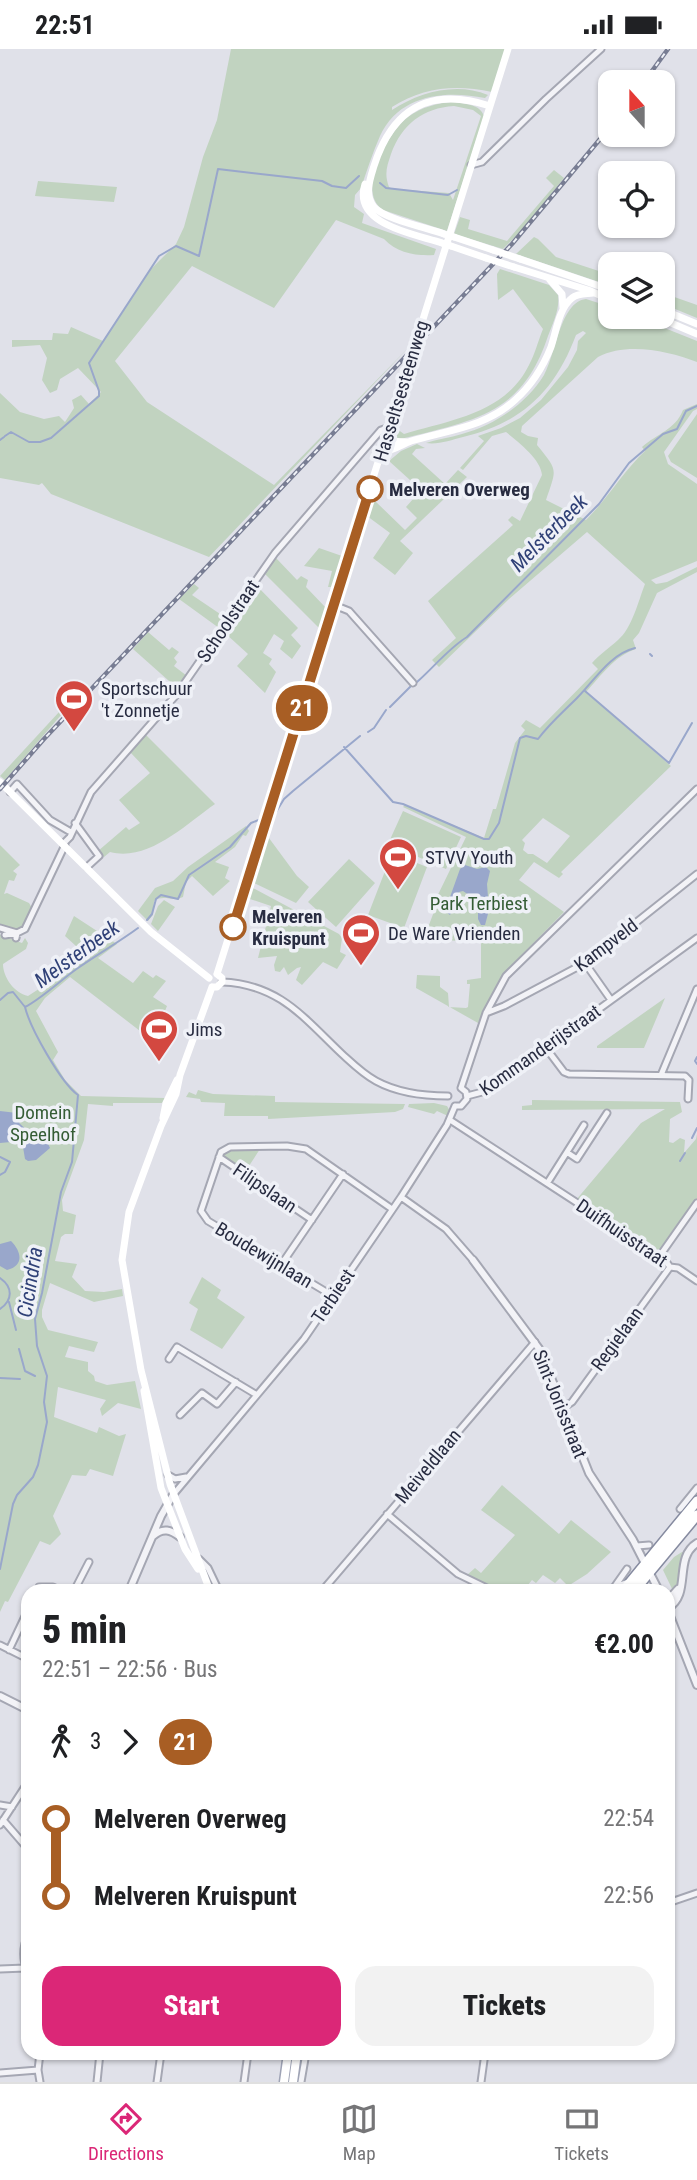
<!DOCTYPE html>
<html lang="en">
<head>
<meta charset="utf-8">
<style>
  :root { --surface:#fff; --page:#f2f2f2; --text:#202124; --muted:#757577; --line:#e0e0e0; --accent:#db2777 }
  body { margin:0; font-family:"Roboto Condensed",sans-serif; background:var(--page); color:var(--text); height:100vh; display:flex; flex-direction:column; font-size:26px; white-space:nowrap }
  * { box-sizing:border-box; margin:0 }
  p { font-size:23px; color:var(--muted) }
  .icon { flex:none; width:38px; height:38px; fill:none; stroke:currentColor; stroke-width:2; stroke-linecap:round; stroke-linejoin:round }
  .map { position:relative; flex:1; overflow:hidden }
  .sheet { position:absolute; left:21px; top:1535px; width:654px; height:476px; display:flex; flex-direction:column; background:var(--surface); border-radius:21px; box-shadow:0 2px 5px #0004 }
  .sheet>* { flex:none }
  .badge { padding:0 14px; border-radius:23px; font-size:24px; line-height:46px }
  .needle { width:46px; rotate:339deg }
  .controls { position:absolute; left:598px; top:21px; display:grid; gap:14px }
  .controls a { display:grid; place-items:center; width:77px; height:77px; border-radius:14px; background:var(--surface); box-shadow:0 2px 5px #0004; font-size:35px }
  .map>.badge { position:absolute; translate:-50% -50%; box-shadow:0 0 0 4px #fff }
  .legs { display:flex; align-items:center; gap:10px; height:77px; padding:0 21px; font-size:23px }
  .legs p { margin-inline-start:auto }
  .summary { display:flex; align-items:center; justify-content:space-between; height:119px; padding:0 21px }
  h1 { font-size:38px; font-weight:800; line-height:52px }
  .button { display:flex; gap:14px; margin-top:auto; padding:14px 21px }
  .button a { flex:1; height:80px; border-radius:21px; background:var(--accent); color:#fff; font-size:28px; font-weight:800; line-height:80px; text-align:center }
  .button a+a { background:var(--page); color:var(--text) }
  ul { padding:0 21px; list-style:none }
  li { display:flex; align-items:center; gap:24px; height:77px; font-size:26px }
  li i { display:grid; place-items:center; width:10px; height:100%; margin:0 9px; background:currentColor }
  li i::after { content:''; width:18px; height:18px; margin:-9px; border:5px solid; border-radius:50%; background:var(--surface) }
  li p { margin-inline-start:auto }
  li:first-child i { background:linear-gradient(#0000 50%,currentColor 0) }
  li:last-child i { background:linear-gradient(currentColor 50%,#0000 0) }
  .status { display:flex; justify-content:space-between; align-items:center; height:49px; padding:0 35px; background:var(--surface); direction:ltr }
  .status svg { height:19px; fill:currentColor }
  .dock { display:flex; justify-content:space-around; align-items:center; height:98px; border-top:2px solid var(--line); background:var(--surface); font-size:19px; color:var(--muted) }
  .dock a { display:grid; justify-items:center; gap:4px }
  .dock .active { color:var(--accent) }
  .map>svg:first-child { display:block }
</style>
</head>
<body>
<div class="status"><b>22:51</b><svg viewBox="0 0 49 12"><path d="M0 12V9h3v3zM5 12V6h3v6zM10 12V3h3v9zM15 12V0h3v12zM26 1h20v11H26zM47 4h2v5h-2z"/></svg></div>
<div class="map">
<svg width="697" height="2033" viewBox="0 0 697 2033">
  <rect width="100%" height="100%" fill="#e0e1e9"/>
  <!-- green -->
  <path fill="#c1d3c0" fill-rule="evenodd" d="M231,0H505L492,43C456,35 423,38 392,58V61C420,43 456,33 488,46L485,49C446,41 399,45 380,87C373,103 367,121 361,139L355,146L354,158L364,165L362,174L436,200L434,206C415,207 397,204 384,190L336,171L274,259L192,217L115,312L147,353L274,436L411,296L209,508L51,445L42,434L39,436L0,429V344L20,363L44,370L59,367L65,373L74,359L72,351L81,346L89,355L101,343L78,319L60,330L57,341L50,344L42,331L47,309L40,296L12,298V291H52L53,284L68,285L71,278L103,292L151,220L176,195L184,178L203,108L217,71Z
    M454,53C465,55 480,55 484,67L447,182L383,161C355,143 388,83 408,68C422,58 437,54 454,53ZM454,57L473,61L481,67L453,151L449,144L393,140L389,138C384,125 387,117 391,105C402,75 423,59 454,57Z
    M554,121L564,129L525,178L503,200L454,185L460,168L470,171L468,180L507,192L554,137L546,129Z
    M38,132L117,138L114,153L35,147Z
    M534,188L538,190L556,208L611,226V237L516,205Z
    M500,220L549,236L558,246C560,260 553,274 548,287C523,363 479,370 409,388L400,390L395,388L393,383L396,373L397,380L404,385C449,371 505,365 529,316C535,305 538,292 543,280L513,240L498,251L497,225Z
    M663,244L697,256V269L663,255Z
    M586,250L611,258V268H637L697,292V313C668,302 627,293 598,308L522,377L521,383L528,387L538,389L537,396C558,422 557,419 546,451L586,471C608,449 623,423 645,402L642,398C658,384 675,381 683,361L697,355V360L693,362L664,403L668,415L697,435V512L651,531L656,535L667,533L697,518V523L657,544L639,584L633,591L636,600C614,607 601,627 586,643L671,717L561,823L563,825L559,829L534,813L519,831L564,863L502,926L478,974L416,939L417,926L440,927V938L448,944L449,958L466,959L468,958L470,935H467V931L481,929V894L424,889L435,860L432,858L466,788L403,758L405,756L484,789L493,760H496L515,694L525,681L521,677L526,671L540,679L598,620L592,614C600,605 609,599 618,591C632,579 638,553 645,535L587,483L509,550L439,618L432,611L456,589L428,552L513,476L508,471L512,467L520,472L542,426C541,410 518,393 506,383L492,387L463,421L460,419L484,392L478,387L501,379L520,369L541,351L568,318L577,301L578,292L586,284L583,282L576,286C555,342 522,374 463,388C451,391 438,396 426,394C437,390 450,389 462,385C495,376 526,355 544,326C556,305 560,253 586,250ZM543,769L570,787L547,814L533,805H528L523,801L525,794L522,791Z
    M697,365V429L671,413L668,407Z
    M417,395L425,399L416,400L412,405L445,435L458,421L467,428L400,492L413,504L395,526L373,509L390,484L367,467L373,450L405,481L417,469L406,458L421,441L389,412L401,402Z
    M319,499L342,507L333,538H328L332,522L304,517Z
    M276,509L297,531L301,527L308,531L306,538L327,560L320,580L264,524Z
    M194,535L199,539L192,546L226,569L219,579L179,550Z
    M256,536L298,579L291,586L301,597L292,610L280,600L284,592L274,585L263,604L272,610L269,615L276,623L265,644L237,617L248,605L226,585Z
    M148,583L169,601L172,598L179,603L174,609L177,613L174,617L187,627L178,640L133,600Z
    M71,650L74,651L5,731L0,727Z
    M144,684L215,755C185,776 148,813 110,803L104,808L98,802L126,778L129,781L140,774L119,751L150,724L129,702Z
    M403,762L461,788L446,820L388,795Z
    M246,777L249,782L246,787L243,786L235,798L215,813L229,818L225,829L230,832L213,847L192,827L186,833L183,848C173,853 163,845 154,852L153,866L148,872L138,862L155,839L173,832L188,818Z
    M266,785L297,827L309,838L296,854L252,833Z
    M0,796L20,816L13,822L17,825L14,832L9,831L4,845L7,844L29,854L32,859L23,877L18,880L0,877Z
    M392,804L427,818L404,879L368,866Z
    M349,810L375,834L336,878L308,853Z
    M251,838L339,885L342,889L340,903L346,906L337,920L323,913L302,936L296,931L301,918L297,919L288,926L284,918L280,923L275,922L274,916L277,907L258,909L271,857L247,849Z
    M164,851L175,858L158,882L151,875L158,857Z
    M74,867L117,895L98,909L133,934L143,922L153,929L156,926L166,932L153,948L167,957L153,992L70,928L45,949L36,962L58,1003L53,1011L65,1031L81,1047L165,1049L162,1054H113V1057L88,1055L84,1091L62,1151L63,1162L76,1166L73,1185H65L61,1188L55,1212L77,1215L72,1228L85,1242L104,1243L122,1240L123,1247L94,1253L50,1234L42,1261V1268L48,1281L98,1293L94,1303L69,1297L65,1308L88,1313V1322L94,1327L95,1332L107,1336L135,1332L141,1360L118,1354L102,1367L100,1360L106,1351L58,1338L54,1368L97,1384L99,1378L119,1387L126,1385L113,1427L90,1420L86,1427L72,1426L53,1467L61,1485L50,1496L40,1492L8,1553L5,1552L0,1563V886L22,894L25,889L28,894L26,900L3,915C3,928 14,944 28,947L88,908L65,887Z
    M665,949L644,999H597V997Z
    M198,1041L213,1045L275,1047V1053L405,1055L403,1060L395,1063L268,1070V1067H224L225,1054L201,1053L200,1050L186,1048L189,1043L196,1046Z
    M532,1051L680,1053L682,1063L670,1070L669,1093L673,1094L680,1089L685,1091L684,1104L696,1090L697,1085V1150L661,1202L659,1204L576,1151L641,1074L665,1060L522,1061V1057L532,1056Z
    M434,1054L447,1057L450,1062L448,1067L437,1062L434,1065L408,1058L409,1055Z
    M231,1100H260L245,1123L223,1108L226,1102Z
    M202,1228L221,1241L217,1249L245,1268L222,1300L190,1281L198,1260L189,1254Z
    M502,1436L559,1485L571,1471L611,1503L587,1525L568,1537L560,1529L555,1534L543,1526L536,1534L532,1531L523,1542H500L467,1526L475,1519L481,1524L515,1486L481,1461Z
    M682,1503H684L677,1539L674,1544L663,1521L674,1508Z"/>
  <!-- water -->
  <path fill="#99a7cb" d="M465,816L477,820L486,818L490,822L487,835L489,861L485,876H481L478,870V852L463,842L459,843L450,866L445,862L460,820Z
    M0,1062L34,1066L22,1070L19,1074L28,1082H42L50,1099L36,1111L28,1112L25,1110L22,1092L0,1094Z
    M11,1192C22,1203 24,1217 7,1221L0,1217V1195Z"/>
  <g fill="none" stroke-linecap="round" stroke-linejoin="round">
    <!-- stream -->
    <path stroke="#99a7cb" stroke-width="2" d="M380,134L386,139L448,146L457,141
      M5,387L11,383L29,393H40L51,389L99,347V342L89,314L159,207L176,197L199,207L218,120L322,132L332,137L346,139L359,127
      M0,391L4,388
      M650,605L652,607
      M417,633C433,619 450,598 467,588L599,455L629,414L663,385L677,380L686,362L697,357
      M585,642L669,714L692,674
      M390,658L411,637
      M368,683L374,679L386,661
      M344,698L393,753L403,755L484,790H489L499,774L520,689L526,687L538,690C550,674 563,663 577,649C594,632 610,605 635,599
      M273,768L284,750L293,742L360,687
      M147,871L152,865L156,850L161,846L178,850L189,826L230,798L251,774L261,770
      M0,951L8,944L13,943L25,958C41,950 62,930 78,919C98,905 119,893 138,879
      M697,1008L695,1012L697,1015
      M692,1089L697,1079
      M0,1108L10,1113L5,1123L0,1126
      M680,1112L685,1104
      M0,1229C13,1238 13,1251 0,1260
      M9,1253L16,1281
      M19,1300L25,1322L35,1327
      M0,1329L20,1330
      M0,1520L13,1455L17,1446L33,1428L38,1416L47,1373L44,1353L47,1327L37,1297L35,1270L42,1244L61,1143L72,1113L78,1046C61,1034 30,979 25,958"/>
    <defs>
      <path id="minor" d="M471,116L482,113L546,50L601,0
        M334,556L349,562L413,634
        M10,743L17,735L50,771L69,782
        M75,774L99,807L87,818
        M64,794L70,788L91,743L177,645L275,504L381,381L390,378
        M0,879L17,884L16,889
        M5,886L17,884L25,880L65,796
        M585,914L611,951
        M222,933C279,935 304,969 342,1005C353,1015 363,1025 376,1032C398,1044 424,1047 448,1047
        M486,964L504,957L585,914L697,825
        M546,999L564,1023L569,1025L685,1027L689,1031L688,1050
        M661,1026L697,940
        M461,1039L486,964L506,927L697,740
        M467,1047L486,1042L697,889
        M455,1057H461L467,1050L466,1043L461,1039
        M450,1071L665,1211L670,1218L678,1219L697,1232
        M568,1104L577,1110L607,1064
        M219,1108L312,1171
        M548,1133L584,1076
        M401,1148L446,1180L473,1211
        M659,1208L697,1154
        M281,1216L343,1125
        M333,1247L208,1172L201,1162L221,1103L230,1098L287,1097L306,1100L392,1160
        M169,1310L177,1298L257,1346
        M563,1359L572,1353L670,1218
        M180,1366L202,1344L217,1355L236,1333
        M168,1426L175,1430L186,1428
        M173,1446L304,1290L401,1148L447,1076L455,1057
        M680,1460L697,1439
        M387,1465L458,1525L493,1542
        M637,1497L649,1496
        M199,1510L208,1519L219,1542
        M615,1537L627,1520
        M38,1542L39,1538H53L61,1542
        M74,1542L89,1513
        M322,1542L535,1293
        M605,1542L628,1533
        M0,1596L28,1610
        M9,1601L28,1561
        M0,1756L12,1758
        M3,1771L28,1800
        M0,1776L28,1733
        M668,1854L697,1844
        M28,1886C22,1899 23,1913 28,1925
        M0,1920L25,1919
        M0,2024L38,2021
        M40,2033L38,2021L40,2004
        M97,2033L100,2004
        M157,2033L161,2004
        M244,2033L248,2004
        M301,2033L306,2004
        M481,2033L485,2004"/>
      <path id="tertiary" d="M473,1211L540,1301L589,1424L633,1491L659,1542
        M153,1487C163,1478 171,1481 180,1488
        M129,1542L161,1467L173,1446
        M668,1551L678,1540
        M668,1559C692,1545 673,1509 697,1494
        M668,1562L697,1636
        M0,1647L28,1661"/>
      <path id="primary" d="M284,2033L288,2004
        M293,2033L297,2004"/>
      <path id="trunk" d="M623,1542L697,1452
        M634,1542L697,1466"/>
    </defs>
    <!-- minor casing -->
    <use href="#minor" stroke="#a5a7b3" stroke-width="9"/>
    <!-- tertiary casing -->
    <use href="#tertiary" stroke="#a5a7b3" stroke-width="10"/>
    <!-- primary casing -->
    <use href="#primary" stroke="#9ea3b5" stroke-width="11"/>
    <!-- trunk casing -->
    <use href="#trunk" stroke="#868ba0" stroke-width="12"/>
    <!-- minor -->
    <use href="#minor" stroke="#f3f3f7" stroke-width="5"/>
    <!-- tertiary -->
    <use href="#tertiary" stroke="#f3f3f7" stroke-width="6"/>
    <!-- secondary -->
    <path stroke="#fff" stroke-width="7" d="M365,135C352,176 415,185 442,194
      M444,185C428,179 384,170 374,158C364,146 370,130 374,117C393,58 431,38 490,57
      M454,188L493,201
      M451,197L486,209
      M520,210L611,241
      M514,218L588,241L611,251
      M550,231L562,245L563,259
      M663,261L697,275
      M657,268L697,285
      M385,392L408,393
      M382,403C393,402 401,396 411,392C448,381 486,378 515,351C532,336 543,318 551,298C556,283 559,259 572,249C578,244 586,245 593,244
      M0,733L151,883L209,929
      M217,925L508,0
      M212,938H217L222,933V929L217,925
      M163,1069L166,1054L177,1031
      M144,1342L161,1439L185,1500L198,1520
      M210,1542L170,1435L141,1321L122,1211L129,1163L161,1077L176,1045L180,1026L212,938"/>
    <!-- primary -->
    <use href="#primary" stroke="#fff" stroke-width="8"/>
    <!-- trunk -->
    <use href="#trunk" stroke="#fff" stroke-width="9"/>
    <defs>
      <path id="rail" d="M644,33L668,0
        M0,740L44,690L512,195L611,77"/>
    </defs>
    <!-- rail casing -->
    <use href="#rail" stroke="#787d93" stroke-width="4.5"/>
    <!-- rail -->
    <use href="#rail" stroke="#eff1f7" stroke-width="2" stroke-dasharray="5" stroke-linecap="butt"/>
    <!-- secondary-bridge -->
    <path stroke="#fff" stroke-width="7" d="M444,185L454,188
      M442,194L451,197
      M493,201L520,210
      M486,209L514,218"/>
  </g>
  <g fill="none" stroke-linecap="round" stroke-linejoin="round">
    <defs>
      <path id="line-1" d="M233,878L370,440"/>
    </defs>
    <!-- line-1 casing -->
    <use href="#line-1" stroke="#fff" stroke-width="16"/>
    <!-- line-1 -->
    <use href="#line-1" stroke="#a85e24" stroke-width="10"/>
  </g>
  <!-- icons -->
  <defs>
    <symbol id="stadium-pin" viewBox="-11 -11 22 30"><path d="M0 17L-7.5 6A9.5 9.5 0 1 1 7.5 6Z" fill="#d34840" stroke="#eff1f7"/><path d="M0-5a6.5 5 0 1 0 0 10a6.5 5 0 1 0 0-10ZM-3.5-1.8h7v3.6h-7Z" fill="#fff"/></symbol>
  </defs>
  <g fill-rule="evenodd">
    <use href="#stadium-pin" x="52" y="628" width="44" height="60"/>
    <use href="#stadium-pin" x="376" y="786" width="44" height="60"/>
    <use href="#stadium-pin" x="339" y="862" width="44" height="60"/>
    <use href="#stadium-pin" x="137" y="958" width="44" height="60"/>
  </g>
  <!-- markers -->
  <g fill="#fff" stroke="#a85e24" stroke-width="3.5">
    <circle cx="370" cy="440" r="12"/>
    <circle cx="233" cy="878" r="12"/>
  </g>
  <g text-anchor="middle" dominant-baseline="central" stroke-width="7" stroke-linejoin="round" paint-order="stroke">
    <!-- street labels -->
    <g font-size="19" fill="#282c41" stroke="#eff1f7">
      <text transform="translate(401 342) rotate(-73)">Hasseltsesteenweg</text>
      <text transform="translate(228 572) rotate(-56)">Schoolstraat</text>
      <text transform="translate(606 896) rotate(-37)">Kampveld</text>
      <text transform="translate(540 1001) rotate(-35)">Kommanderijstraat</text>
      <text transform="translate(265 1139) rotate(34)">Filipslaan</text>
      <text transform="translate(622 1184) rotate(34)">Duifhuisstraat</text>
      <text transform="translate(264 1206) rotate(31)">Boudewijnlaan</text>
      <text transform="translate(333 1247) rotate(-56)">Terbiest</text>
      <text transform="translate(617 1290) rotate(-54)">Regielaan</text>
      <text transform="translate(560 1355) rotate(68)">Sint-Jorisstraat</text>
      <text transform="translate(428 1417) rotate(-50)">Meiveldlaan</text>
    </g>
    <!-- stop labels -->
    <g font-size="19" font-weight="bold" fill="#282c41" stroke="#eff1f7" text-anchor="start">
      <text x="389" y="440">Melveren Overweg</text>
      <text x="252" y="867">Melveren<tspan x="252" dy="22">Kruispunt</tspan></text>
    </g>
    <!-- poi labels -->
    <g font-size="19" fill="#282c41" stroke="#eff1f7" text-anchor="start">
      <text x="101" y="639">Sportschuur<tspan x="101" dy="22">'t Zonnetje</tspan></text>
      <text x="425" y="808">STVV Youth</text>
      <text x="388" y="884">De Ware Vrienden</text>
      <text x="186" y="980">Jims</text>
    </g>
    <!-- park labels -->
    <g font-size="19" fill="#355d35" stroke="#eff1f7">
      <text x="479" y="854">Park Terbiest</text>
      <text x="43" y="1063">Domein<tspan x="43" dy="22">Speelhof</tspan></text>
    </g>
    <!-- water labels -->
    <g font-size="21" font-style="italic" fill="#304177" stroke="#eff1f7">
      <text transform="translate(549 484) rotate(-45)">Melsterbeek</text>
      <text transform="translate(77 905) rotate(-36)">Melsterbeek</text>
      <text transform="translate(30 1233) rotate(-81)">Cicindria</text>
    </g>
  </g>
</svg>
<div class="controls">
<a><svg class="needle" viewBox="-14 -14 28 28"><path d="M0-13l5 13h-10z" fill="#e53935"/><path d="M0 13l5-13h-10z" fill="#757577"/></svg></a>
<a><svg class="icon" aria-label="locate" viewBox="0 0 24 24"><circle cx="12" cy="12" r="6"/><path d="M12 2v4M12 18v4M2 12h4M18 12h4"/></svg></a>
<a><svg class="icon" aria-label="layers" viewBox="0 0 24 24"><path d="M12 4l9 5-9 5-9-5zM3 14l9 5 9-5"/></svg></a>
</div>
<b class="badge" style="left:302px;top:659px;background:#a85e24;color:#fff">21</b>
<section class="sheet">
<div class="summary"><div><h1>5 min</h1><p>22:51 – 22:56 · Bus</p></div><b>€2.00</b></div>
<div class="legs"><svg class="icon" aria-label="walk" viewBox="0 0 24 24"><circle cx="13" cy="4" r="2"/><path d="M13 8l-2 6 4 7M11 14l-3 7M7 12l3-4h3l4 4"/></svg>3<svg class="icon" aria-label="forward" viewBox="0 0 24 24"><path d="M9 5l7 7-7 7"/></svg><b class="badge" style="background:#a85e24;color:#fff">21</b></div>
<ul>
<li><i style="color:#a85e24"></i><b>Melveren Overweg</b><p>22:54</p></li>
<li><i style="color:#a85e24"></i><b>Melveren Kruispunt</b><p>22:56</p></li>
</ul>
<div class="button"><a>Start</a><a>Tickets</a></div>
</section>
</div>
<nav class="dock">
<a class="active"><svg class="icon" aria-label="directions" viewBox="0 0 24 24"><path d="M12 3l9 9-9 9-9-9zM9 14v-3h6M13 9l2 2-2 2"/></svg>Directions</a>
<a><svg class="icon" aria-label="map" viewBox="0 0 24 24"><path d="M3 6l6-2 6 2 6-2v14l-6 2-6-2-6 2zM9 4v14M15 6v14"/></svg>Map</a>
<a><svg class="icon" aria-label="tickets" viewBox="0 0 24 24"><path d="M3 7h18v10H3zM15 7v10"/></svg>Tickets</a>
</nav>
</body>
</html>
